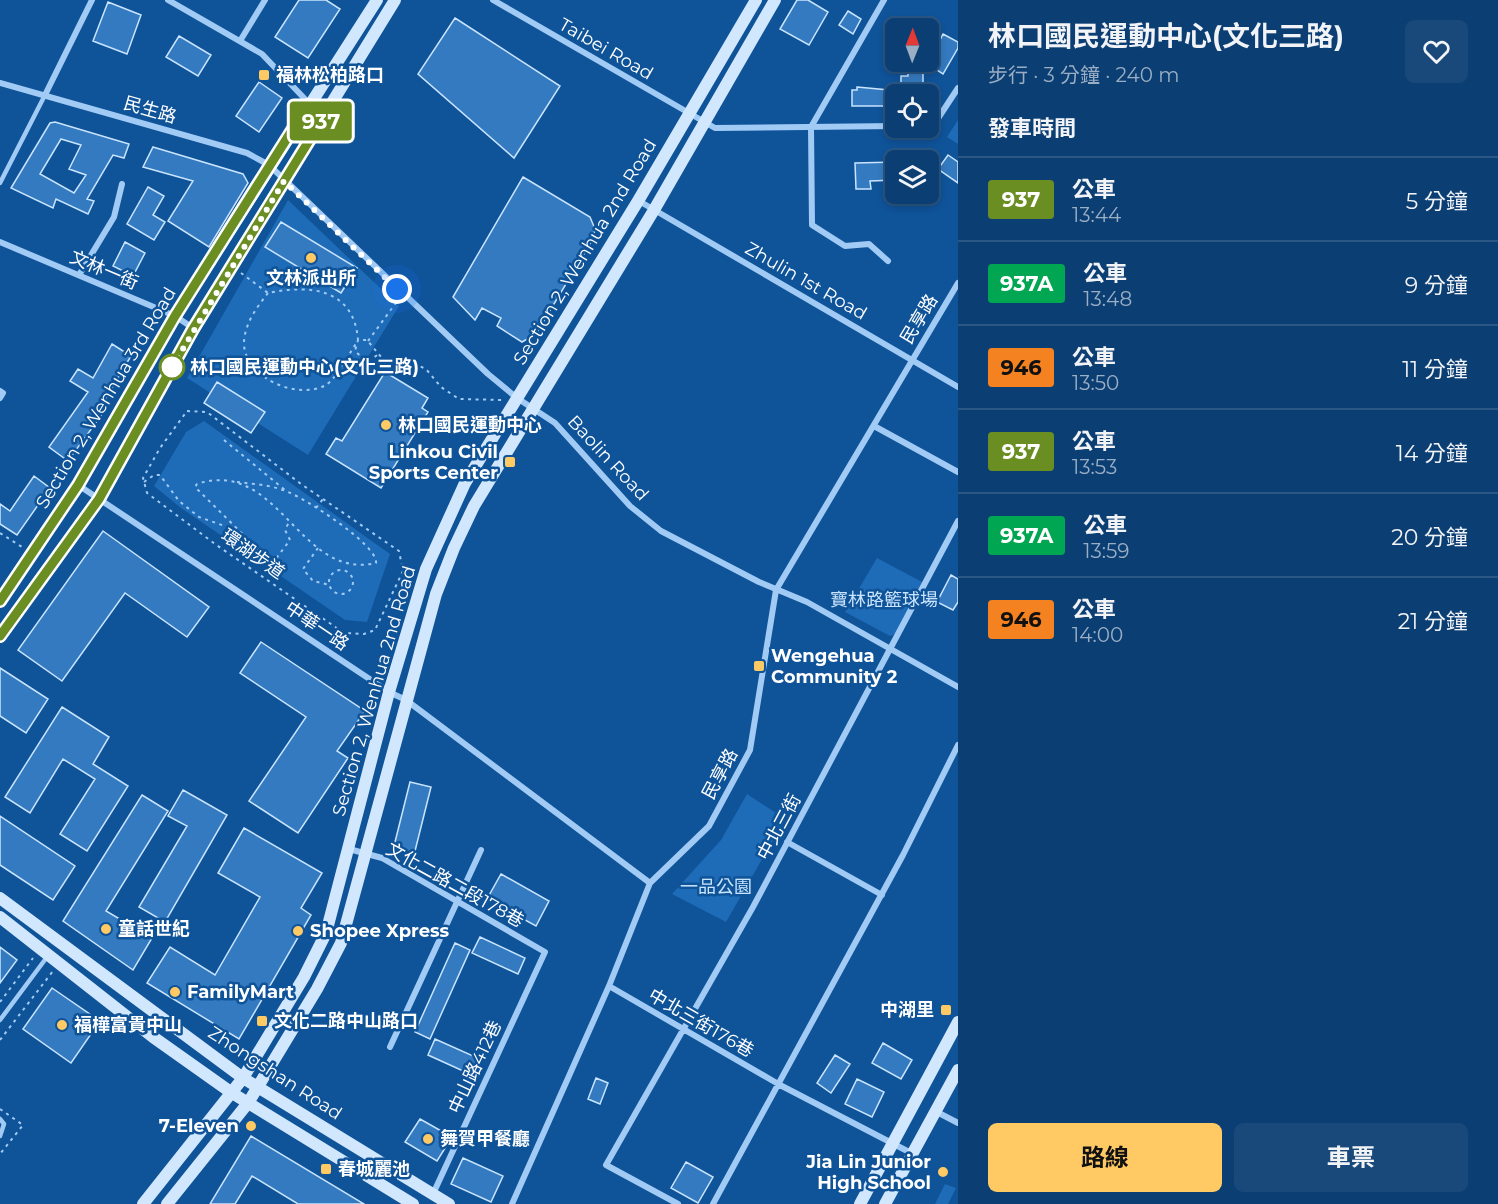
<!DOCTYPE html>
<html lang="zh-TW">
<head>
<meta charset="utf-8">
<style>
  :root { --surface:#0b3e73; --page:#19497b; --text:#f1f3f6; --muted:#9aaec4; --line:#2b5785; --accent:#ffca64 }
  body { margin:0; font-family:Montserrat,"Noto Sans TC",sans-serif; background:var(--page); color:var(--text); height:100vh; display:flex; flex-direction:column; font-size:22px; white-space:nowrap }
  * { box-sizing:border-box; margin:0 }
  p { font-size:20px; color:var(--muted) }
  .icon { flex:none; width:33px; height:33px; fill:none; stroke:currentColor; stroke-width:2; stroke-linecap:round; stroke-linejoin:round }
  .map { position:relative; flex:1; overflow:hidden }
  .details { display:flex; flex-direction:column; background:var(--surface); width:540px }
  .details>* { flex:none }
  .badge { padding:0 12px; border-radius:4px; font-size:21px; line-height:39px }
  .needle { width:39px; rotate:1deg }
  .buttons { position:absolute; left:885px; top:18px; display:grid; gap:12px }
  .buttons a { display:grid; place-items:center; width:54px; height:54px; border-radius:9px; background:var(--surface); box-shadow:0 3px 9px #0003,0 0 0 2px var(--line); font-size:30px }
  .you { position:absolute; width:30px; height:30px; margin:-15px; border:4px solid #fff; border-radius:50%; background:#1a73e8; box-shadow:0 0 0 9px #1a73e833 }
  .map>.badge { position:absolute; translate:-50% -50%; box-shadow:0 0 0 3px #fff }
  h2 { padding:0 30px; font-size:22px; line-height:54px }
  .round { display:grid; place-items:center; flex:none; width:63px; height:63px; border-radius:9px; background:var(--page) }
  .headline { display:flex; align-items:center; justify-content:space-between; height:102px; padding:0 30px }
  h1 { font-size:28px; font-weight:700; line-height:45px }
  .cta { display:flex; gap:12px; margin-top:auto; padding:12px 30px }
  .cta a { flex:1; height:69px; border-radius:9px; background:var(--accent); color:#111; font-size:24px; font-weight:700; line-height:69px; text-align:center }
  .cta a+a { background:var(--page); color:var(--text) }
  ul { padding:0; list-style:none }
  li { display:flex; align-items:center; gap:18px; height:84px; padding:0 30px; border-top:2px solid var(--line) }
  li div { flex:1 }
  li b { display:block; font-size:22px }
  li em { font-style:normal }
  li .badge { min-width:66px; font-weight:700; text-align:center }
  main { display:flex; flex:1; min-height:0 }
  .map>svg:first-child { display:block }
</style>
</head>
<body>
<main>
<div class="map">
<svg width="958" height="1204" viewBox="0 0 958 1204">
  <rect width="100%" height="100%" fill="#0f5399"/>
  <!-- green -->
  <path fill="#1e6bb7" d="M958,120V144L947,137Z
    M288,200L399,306L308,455L187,378Z
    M204,421L390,554L367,622L345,620L181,508L154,486L186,432Z
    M877,558L924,583L896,634L890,636L845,612Z
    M747,794L785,819L726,922L672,894L721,840Z
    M945,1184L956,1188L948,1204H935Z"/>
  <!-- building -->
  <path fill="#347ac0" stroke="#c9e4fe" stroke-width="1.5" fill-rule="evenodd" d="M299,0H326L340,9L308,58L275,37Z
    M797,0H808L828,12L809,45L780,29Z
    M108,2L141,15L127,54L93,41Z
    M848,11L861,19L853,34L839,25Z
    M455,18L560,86L514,158L418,74Z
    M943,34L958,42V48L943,74L926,63L938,37L941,38Z
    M179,36L211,55L198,76L166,57Z
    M908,65H923V94H901V76H908Z
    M259,82L282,98L259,132L236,116Z
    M857,87L889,90V106H852V90H857Z
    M55,122L129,144L124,158L113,155L87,199L94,201L88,214L56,199L53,208L11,188L50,123ZM61,139L81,145L69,169L86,175L74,193L40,174Z
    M153,147L243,174L248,183L209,247L168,221L193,181L143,167Z
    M948,155L958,162V183L938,169Z
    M896,162V180L870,181L871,189H856L855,163Z
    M523,177L590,217L595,229L593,239L536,334L522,342L497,326L501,318L482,308L475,320L453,297Z
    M148,187L164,196L153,215L165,222L154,240L127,224Z
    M281,222L357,268L341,293L265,247Z
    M125,242L145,253L133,276L113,266Z
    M112,344L131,356L99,410L103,413L68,461L49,447L88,392L70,381L78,369L93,378Z
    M385,372L428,398L422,408L428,412L381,488L326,454L336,438L342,441Z
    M217,382L265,412L251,433L204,403Z
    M34,476L50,488L17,535L0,524V504L10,511Z
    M103,531L209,607L187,637L125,593L62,681L18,650Z
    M951,575L958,579V602L953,610L937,602Z
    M261,642L365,711L337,751L348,758L298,833L249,801L306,717L240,673Z
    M0,668L48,699L26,733L0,716Z
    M62,707L109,737L93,764L128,786L87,851L60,834L95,779L63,759L30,813L5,797Z
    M410,782L431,787L414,855L393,850Z
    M183,790L227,815L165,922L139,907L187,826L168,816Z
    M142,795L168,811L106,911L152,938L133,970L63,921Z
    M0,816L75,866L53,900L0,865Z
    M244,828L322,873L301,908L311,915L239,1039L147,983L170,947L215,975L260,897L218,873Z
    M501,874L549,901L536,926L487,899Z
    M480,937L525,958L518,974L472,953Z
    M455,943L470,950L430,1039L415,1032Z
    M0,947L17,960L0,983Z
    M52,988L100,1021L71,1063L23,1029Z
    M435,1039L480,1059L472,1075L428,1055Z
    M883,1043L912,1060L901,1079L872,1063Z
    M835,1055L850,1064L831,1093L817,1083Z
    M596,1078L608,1083L600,1104L588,1099Z
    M857,1079L884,1092L872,1117L845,1104Z
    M420,1119L452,1137L437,1161L405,1142Z
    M251,1136L364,1204H298L252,1176L235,1204H210Z
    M463,1158L503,1176L491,1202L451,1184Z
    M686,1162L713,1177L698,1203L671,1188Z"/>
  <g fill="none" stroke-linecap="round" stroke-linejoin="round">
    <!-- path -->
    <path stroke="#a1cbf5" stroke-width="2" stroke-dasharray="3 4.5" stroke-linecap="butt" d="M241,273L268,293C311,284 354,289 358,340H367L382,358L389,361L413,363L426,369L441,387L459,399L503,400
      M268,293C257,307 245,323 244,342C243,377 297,401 326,385C336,379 351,351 358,340L355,351L367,362L379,354
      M368,341L398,300
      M187,411L207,412L301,484L399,551L403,571L375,630L364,634L344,633L215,544L147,493L143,478L160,448Z
      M224,440L285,490
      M144,482L154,475H160L179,501L199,517L239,531
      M237,482C254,484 272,485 288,492C306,499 378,545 376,563C299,581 279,457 197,484L195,487L277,568L268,581
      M316,508L323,499
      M0,533L22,547
      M318,548L303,569L313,581L330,585
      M272,564L290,540L285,530L289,522
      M329 582a12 12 0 1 1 24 0a12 12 0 1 1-24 0Z
      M0,1002L33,958
      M0,1040L53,971
      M0,1109L23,1125L0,1154"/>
    <!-- lane -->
    <path stroke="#a1cbf5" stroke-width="4.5" d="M0,183L45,95
      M0,1020L47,957
      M0,1119L4,1124L0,1136"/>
    <!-- street -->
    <path stroke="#a1cbf5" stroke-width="6" d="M168,0L262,54L323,118
      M493,0L715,128L896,126
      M884,0L811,127L812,225L845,246L869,244L888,261
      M240,41L265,0
      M0,83L247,153L269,165L488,374L517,398L555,423L630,506L661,531L759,582L807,602L958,687
      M45,95L92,0
      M928,124L937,120L958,88
      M639,201L958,387
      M0,242L175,316L193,328
      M79,275L114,217L122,184
      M0,391L3,393L0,398
      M874,426L958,472
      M78,485L389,692L406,700L650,883
      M787,842L882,895
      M349,849L382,858L545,952L433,1194
      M609,986L780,1085L913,1154
      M390,1047L481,850
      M935,1111L958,1123
      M512,1204L609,986L650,883L709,826L750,750L776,590L958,283
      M678,1204L606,1165L753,907L958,521
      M713,1204L903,855L958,745"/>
    <!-- secondary -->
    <path stroke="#d1e7fd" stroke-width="12" d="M0,601L78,485L175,316L377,0
      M0,636L99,499L193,329L395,0
      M0,898L243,1078L449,1204
      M0,917L153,1037L232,1093L413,1204
      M143,1204L243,1078L304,977L326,933L389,692L426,569L465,483L638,201L756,0
      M167,1204L248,1103L317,989L341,943L436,594L454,548L474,506L654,210L775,0
      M860,1204L958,1022
      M885,1204L958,1070"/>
  </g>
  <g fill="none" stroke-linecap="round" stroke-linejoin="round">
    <defs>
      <path id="line" d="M0,601L78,485L175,316L308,105L323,118L193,329L99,499L0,636"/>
    </defs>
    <!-- line casing -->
    <use href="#line" stroke="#fff" stroke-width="14"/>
    <!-- line -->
    <use href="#line" stroke="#6b8e23" stroke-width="9"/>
    <!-- walk -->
    <path stroke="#fff" stroke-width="6" stroke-dasharray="0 10.8" d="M172,367L284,181L397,289"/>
  </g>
  <!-- markers -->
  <g fill="#ffca64" stroke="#0f5399" stroke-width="2">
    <rect x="258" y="69" width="12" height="12" rx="3"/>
    <circle cx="311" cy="258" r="6"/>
    <circle cx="386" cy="425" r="6"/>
    <rect x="504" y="456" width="12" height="12" rx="3"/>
    <rect x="753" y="660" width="12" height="12" rx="3"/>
    <circle cx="106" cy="929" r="6"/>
    <circle cx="298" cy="931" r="6"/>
    <circle cx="175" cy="992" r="6"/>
    <rect x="940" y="1004" width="12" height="12" rx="3"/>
    <rect x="256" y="1015" width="12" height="12" rx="3"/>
    <circle cx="62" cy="1025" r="6"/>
    <circle cx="251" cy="1126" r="6"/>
    <circle cx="428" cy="1139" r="6"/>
    <rect x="320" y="1163" width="12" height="12" rx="3"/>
    <circle cx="943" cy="1172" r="6"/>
  </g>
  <circle fill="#fff" stroke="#6b8e23" stroke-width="3" cx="172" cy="367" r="12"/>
  <g text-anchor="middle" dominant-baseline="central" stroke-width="5" stroke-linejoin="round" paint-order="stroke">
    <!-- street labels -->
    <g font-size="18" fill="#fff" stroke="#0f5399">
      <text transform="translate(606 49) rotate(30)">Taibei Road</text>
      <text transform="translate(150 110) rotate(16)">民生路</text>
      <text transform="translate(585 252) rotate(-59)">Section 2, Wenhua 2nd Road</text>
      <text transform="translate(104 270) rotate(23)">文林一街</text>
      <text transform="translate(806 281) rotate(30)">Zhulin 1st Road</text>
      <text transform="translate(919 319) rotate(-59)">民享路</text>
      <text transform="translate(106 398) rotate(-59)">Section 2, Wenhua 3rd Road</text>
      <text transform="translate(608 458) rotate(47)">Baolin Road</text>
      <text transform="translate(253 554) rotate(35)">環湖步道</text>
      <text transform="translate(317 626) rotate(34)">中華一路</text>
      <text transform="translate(374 691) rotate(-74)">Section 2, Wenhua 2nd Road</text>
      <text transform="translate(720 774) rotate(-62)">民享路</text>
      <text transform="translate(779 827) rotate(-62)">中北三街</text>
      <text transform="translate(455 885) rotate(29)">文化二路二段178巷</text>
      <text transform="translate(701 1023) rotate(30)">中北三街176巷</text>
      <text transform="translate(475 1067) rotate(-65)">中山路412巷</text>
      <text transform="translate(275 1073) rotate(33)">Zhongshan Road</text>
    </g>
    <!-- poi labels -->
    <g font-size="18" font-weight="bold" fill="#fff" stroke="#0f5399" text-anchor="start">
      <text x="276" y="75">福林松柏路口</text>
      <text x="311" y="278" text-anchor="middle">文林派出所</text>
      <text x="398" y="425">林口國民運動中心</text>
      <text x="498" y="452" text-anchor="end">Linkou Civil<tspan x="498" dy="21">Sports Center</tspan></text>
      <text x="771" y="656">Wengehua<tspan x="771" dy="21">Community 2</tspan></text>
      <text x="118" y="929">童話世紀</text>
      <text x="310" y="931">Shopee Xpress</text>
      <text x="187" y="992">FamilyMart</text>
      <text x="934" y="1010" text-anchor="end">中湖里</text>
      <text x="274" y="1021">文化二路中山路口</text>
      <text x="74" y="1025">福樺富貴中山</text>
      <text x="239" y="1126" text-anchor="end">7-Eleven</text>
      <text x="440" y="1139">舞賀甲餐廳</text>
      <text x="931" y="1162" text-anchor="end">Jia Lin Junior<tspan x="931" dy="21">High School</tspan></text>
      <text x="338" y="1169">春城麗池</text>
    </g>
    <!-- stop labels -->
    <g font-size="18" font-weight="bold" fill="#fff" stroke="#0f5399" text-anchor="start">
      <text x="190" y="367">林口國民運動中心(文化三路)</text>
    </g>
    <!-- park labels -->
    <g font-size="18" fill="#c9e4fe" stroke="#0f5399">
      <text x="884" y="600">寶林路籃球場</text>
      <text x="716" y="887">一品公園</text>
    </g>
  </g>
</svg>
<div class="buttons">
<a><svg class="needle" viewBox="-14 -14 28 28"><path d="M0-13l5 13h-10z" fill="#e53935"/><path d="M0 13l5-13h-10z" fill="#9aaec4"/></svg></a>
<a><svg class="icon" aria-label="locate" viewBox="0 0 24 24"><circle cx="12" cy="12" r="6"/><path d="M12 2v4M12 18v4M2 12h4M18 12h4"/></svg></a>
<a><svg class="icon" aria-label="layers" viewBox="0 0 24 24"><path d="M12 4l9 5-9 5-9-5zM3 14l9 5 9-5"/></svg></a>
</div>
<div class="you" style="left:397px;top:289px"></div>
<b class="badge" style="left:321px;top:121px;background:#6b8e23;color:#fff">937</b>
</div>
<section class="details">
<div class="headline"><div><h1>林口國民運動中心(文化三路)</h1><p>步行 · 3 分鐘 · 240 m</p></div><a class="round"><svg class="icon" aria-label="heart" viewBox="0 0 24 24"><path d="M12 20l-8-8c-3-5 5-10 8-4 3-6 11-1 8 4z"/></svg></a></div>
<h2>發車時間</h2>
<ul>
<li><span class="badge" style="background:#6b8e23;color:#fff">937</span><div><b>公車</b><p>13:44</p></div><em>5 分鐘</em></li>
<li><span class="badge" style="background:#00a651;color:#fff">937A</span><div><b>公車</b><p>13:48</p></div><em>9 分鐘</em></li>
<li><span class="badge" style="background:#f58220;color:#111">946</span><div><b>公車</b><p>13:50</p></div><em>11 分鐘</em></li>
<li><span class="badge" style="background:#6b8e23;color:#fff">937</span><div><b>公車</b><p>13:53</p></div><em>14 分鐘</em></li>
<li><span class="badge" style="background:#00a651;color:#fff">937A</span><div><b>公車</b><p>13:59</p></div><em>20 分鐘</em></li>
<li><span class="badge" style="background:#f58220;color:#111">946</span><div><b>公車</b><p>14:00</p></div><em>21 分鐘</em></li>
</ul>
<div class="cta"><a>路線</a><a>車票</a></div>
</section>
</main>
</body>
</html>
